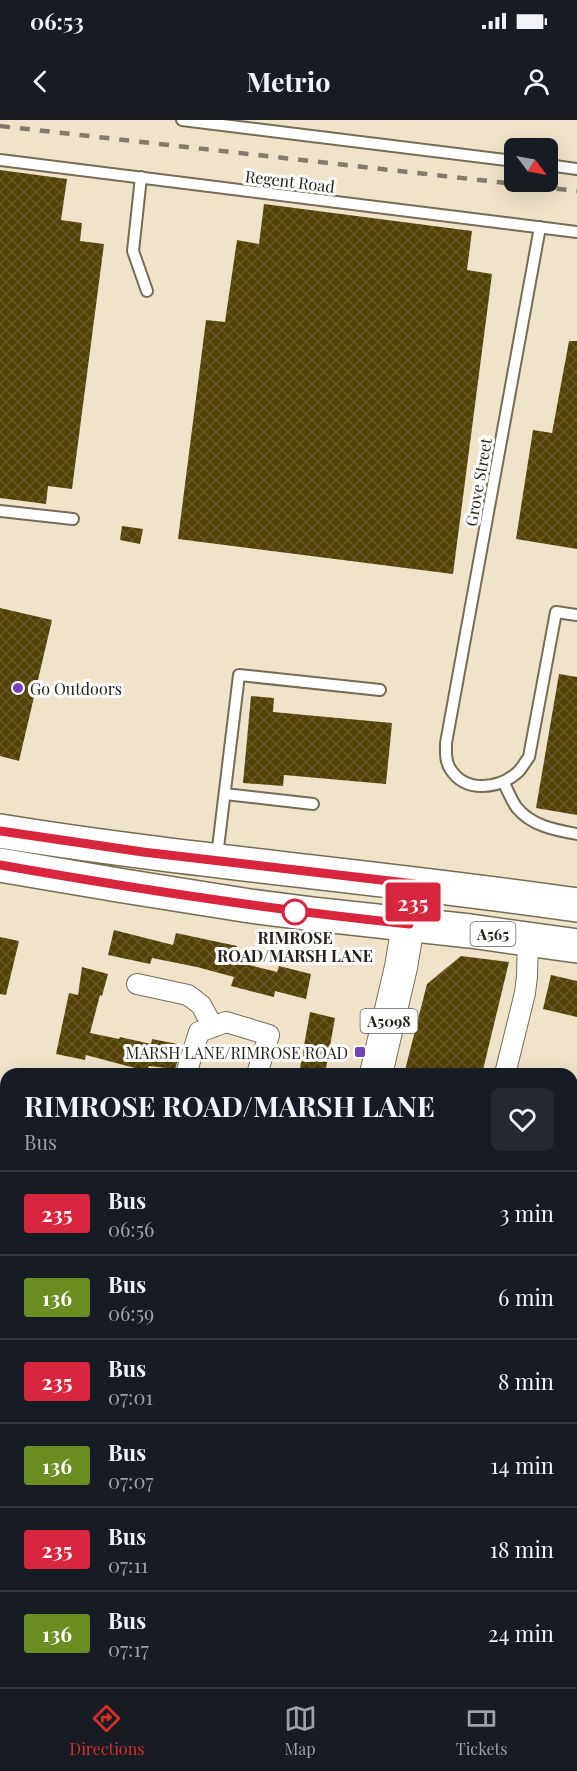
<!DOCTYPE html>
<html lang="en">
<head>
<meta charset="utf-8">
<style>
  :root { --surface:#171b24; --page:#242831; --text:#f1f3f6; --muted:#9ea1a6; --line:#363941; --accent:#d93025 }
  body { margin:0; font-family:"Playfair Display",serif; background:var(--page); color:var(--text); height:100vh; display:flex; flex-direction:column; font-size:22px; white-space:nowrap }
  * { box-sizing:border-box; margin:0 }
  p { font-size:20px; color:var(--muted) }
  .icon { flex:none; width:33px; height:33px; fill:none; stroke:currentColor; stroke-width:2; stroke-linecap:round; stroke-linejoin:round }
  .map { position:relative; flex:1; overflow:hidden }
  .side { position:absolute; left:0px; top:948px; width:578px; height:620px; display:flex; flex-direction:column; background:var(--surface); border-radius:18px 18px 0 0; box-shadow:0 6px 24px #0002 }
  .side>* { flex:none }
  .badge { padding:0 12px; border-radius:4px; font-size:21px; line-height:39px }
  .needle { width:39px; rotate:122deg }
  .fabs { position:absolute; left:504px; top:18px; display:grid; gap:12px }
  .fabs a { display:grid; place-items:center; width:54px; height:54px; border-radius:9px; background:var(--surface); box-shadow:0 6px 24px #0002; font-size:30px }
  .map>.badge { position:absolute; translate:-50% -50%; box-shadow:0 0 0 3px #fff }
  .round { display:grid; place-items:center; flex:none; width:63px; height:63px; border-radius:9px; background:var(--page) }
  .headline { display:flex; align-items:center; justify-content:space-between; height:102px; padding:0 24px }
  h1 { font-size:28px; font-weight:700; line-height:45px }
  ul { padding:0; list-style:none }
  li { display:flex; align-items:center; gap:18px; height:84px; padding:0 24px; border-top:2px solid var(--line) }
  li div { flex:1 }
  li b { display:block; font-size:22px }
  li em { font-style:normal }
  li .badge { min-width:66px; font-weight:700; text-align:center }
  .status { display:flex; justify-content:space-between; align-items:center; height:42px; padding:0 30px; background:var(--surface); direction:ltr }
  .status svg { height:16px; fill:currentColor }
  header { display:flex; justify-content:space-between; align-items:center; height:78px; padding:0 24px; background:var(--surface); font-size:27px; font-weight:700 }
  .menu { display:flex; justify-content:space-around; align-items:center; height:84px; border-top:2px solid var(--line); background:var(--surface); font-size:16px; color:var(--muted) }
  .menu a { display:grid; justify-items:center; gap:3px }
  .menu .active { color:var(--accent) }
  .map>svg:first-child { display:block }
</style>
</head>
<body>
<div class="status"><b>06:53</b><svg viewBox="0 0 49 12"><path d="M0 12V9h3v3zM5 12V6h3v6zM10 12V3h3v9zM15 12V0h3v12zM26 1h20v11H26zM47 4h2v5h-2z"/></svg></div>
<header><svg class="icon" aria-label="back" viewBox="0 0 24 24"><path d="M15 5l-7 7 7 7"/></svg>Metrio<svg class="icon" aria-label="person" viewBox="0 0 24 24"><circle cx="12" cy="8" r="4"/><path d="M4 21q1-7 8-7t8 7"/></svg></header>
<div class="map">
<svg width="577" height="1567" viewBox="0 0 577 1567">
  <defs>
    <pattern id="building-cross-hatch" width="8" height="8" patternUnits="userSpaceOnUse" patternTransform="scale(1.5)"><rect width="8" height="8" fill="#544105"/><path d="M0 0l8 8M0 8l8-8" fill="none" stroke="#695a29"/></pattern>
  </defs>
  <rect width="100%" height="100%" fill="#efe4ca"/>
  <!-- building -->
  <path fill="url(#building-cross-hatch)" d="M0,50L67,59L61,100L82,103L80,121L104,124L72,369L48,366L46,384L0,378Z
    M264,84L472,111L467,150L492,154L453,454L178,419L206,200L225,202L237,120L259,124Z
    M569,221H577V429L516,419L533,310L552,313Z
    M122,406L143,409L140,424L120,420Z
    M0,488L52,500L19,641L0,636Z
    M559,554L577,557V695L536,688Z
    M251,576L274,578L273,592L392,603L386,664L284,655L283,666L243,663Z
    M114,810L173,825L176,813L237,826L233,841L277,852L279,846L311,854L306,879L275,871L274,877L231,866L234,857L197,847L152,838L150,844L108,835Z
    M0,817L19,821L6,875L0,874Z
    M461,836L509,842L482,954H404L427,864Z
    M82,847L108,854L102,876L100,875L90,913L119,919L120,917L151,924L152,919L183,925L175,949L149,946L146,951L86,935L85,940L56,934L69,873L78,875Z
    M551,855L577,861V897L543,889Z
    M310,892L335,898L325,954H299Z"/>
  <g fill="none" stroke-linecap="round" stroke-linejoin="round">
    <defs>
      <path id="lane" d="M182,0L514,41
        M0,40L577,112
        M548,45L577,49
        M141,57L133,131L147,171
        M540,107L446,623C446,632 445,642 451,650C466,673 499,669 518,652C522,648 525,642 529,637L556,492L577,495
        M0,391L73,399
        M503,662C508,670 511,680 517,688C532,706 555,710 577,714
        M225,674L313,684
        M217,736L239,555L380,570"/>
      <path id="street" d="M137,864L188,875L201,885L213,907
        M186,954L199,912L226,902L269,915L257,954
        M505,954L525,873L527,856L528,819
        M0,1035L6,1009
        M0,1176L6,1178
        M572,1184L577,1161
        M0,1316L6,1321
        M572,1374L577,1377
        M572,1526L577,1528
        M111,1562L121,1567
        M353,1562L362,1567"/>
      <path id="primary" d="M376,954L401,847L415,764
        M0,1480L6,1476"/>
      <path id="highway" d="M0,711C192,742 385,757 577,785
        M0,745L124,766L250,786L313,794L470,811L577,826"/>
    </defs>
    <!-- lane casing -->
    <use href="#lane" stroke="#756c55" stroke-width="14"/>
    <!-- street casing -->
    <use href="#street" stroke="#756c55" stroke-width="22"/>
    <!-- primary casing -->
    <use href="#primary" stroke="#756c55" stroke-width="34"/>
    <!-- highway casing -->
    <use href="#highway" stroke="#756c55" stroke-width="36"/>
    <!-- lane -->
    <use href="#lane" stroke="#fff" stroke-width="10"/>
    <!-- street -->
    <use href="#street" stroke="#fff" stroke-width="20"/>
    <!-- primary -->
    <use href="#primary" stroke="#fff" stroke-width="32"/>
    <!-- highway -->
    <use href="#highway" stroke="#fff" stroke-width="33"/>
    <!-- rail -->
    <path stroke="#827b6a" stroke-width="4.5" stroke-dasharray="10 10" stroke-linecap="butt" d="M0,6L577,71"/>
  </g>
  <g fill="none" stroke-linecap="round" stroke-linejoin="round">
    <defs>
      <path id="line" d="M0,711L143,732L415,764L409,804C272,790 136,769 0,745"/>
    </defs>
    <!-- line casing -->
    <use href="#line" stroke="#fff" stroke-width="14"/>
    <!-- line -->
    <use href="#line" stroke="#d7263d" stroke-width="9"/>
  </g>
  <!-- markers -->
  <g fill="#7342ba" stroke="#fff" stroke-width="2">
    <circle cx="18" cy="568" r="6"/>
    <rect x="354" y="926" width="12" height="12" rx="3"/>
  </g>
  <circle fill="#fff" stroke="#d7263d" stroke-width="3" cx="295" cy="792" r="12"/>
  <g text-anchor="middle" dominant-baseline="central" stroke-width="6" stroke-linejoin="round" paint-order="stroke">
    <!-- shield labels -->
    <g fill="#fff" stroke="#67645e" stroke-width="1.5">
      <rect x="470.5" y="802" width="45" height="24" rx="4.5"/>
      <rect x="360.5" y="889" width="57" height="24" rx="4.5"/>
    </g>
    <g font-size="15" font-weight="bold" fill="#262219">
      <text x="493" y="814">A565</text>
      <text x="389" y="901">A5098</text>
    </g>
    <!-- street labels -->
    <g font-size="16" fill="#262219" stroke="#fff">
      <text transform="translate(290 61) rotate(7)">Regent Road</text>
      <text transform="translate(478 362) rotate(-80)">Grove Street</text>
    </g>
    <!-- poi labels -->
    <g font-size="16" fill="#262219" stroke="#fff" text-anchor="start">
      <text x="30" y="568">Go Outdoors</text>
      <text x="348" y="932" text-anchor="end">MARSH LANE/RIMROSE ROAD</text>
    </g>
    <!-- stop labels -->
    <g font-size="16" font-weight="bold" fill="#262219" stroke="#fff">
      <text x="295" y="817">RIMROSE<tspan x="295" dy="18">ROAD/MARSH LANE</tspan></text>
    </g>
  </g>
</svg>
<div class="fabs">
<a><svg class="needle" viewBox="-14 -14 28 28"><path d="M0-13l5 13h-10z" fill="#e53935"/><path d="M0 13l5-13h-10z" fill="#9ea1a6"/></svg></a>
</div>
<b class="badge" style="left:413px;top:782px;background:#d7263d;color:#fff">235</b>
<section class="side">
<div class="headline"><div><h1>RIMROSE ROAD/MARSH LANE</h1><p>Bus</p></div><a class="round"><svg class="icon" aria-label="heart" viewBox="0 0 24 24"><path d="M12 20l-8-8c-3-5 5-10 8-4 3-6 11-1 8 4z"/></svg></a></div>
<ul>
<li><span class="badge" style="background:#d7263d;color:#fff">235</span><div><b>Bus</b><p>06:56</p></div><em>3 min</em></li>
<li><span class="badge" style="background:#6b8e23;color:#fff">136</span><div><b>Bus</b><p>06:59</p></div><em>6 min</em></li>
<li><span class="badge" style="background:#d7263d;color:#fff">235</span><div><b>Bus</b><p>07:01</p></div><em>8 min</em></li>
<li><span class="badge" style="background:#6b8e23;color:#fff">136</span><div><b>Bus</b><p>07:07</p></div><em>14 min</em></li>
<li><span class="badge" style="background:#d7263d;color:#fff">235</span><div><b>Bus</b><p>07:11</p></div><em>18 min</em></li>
<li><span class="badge" style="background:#6b8e23;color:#fff">136</span><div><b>Bus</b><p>07:17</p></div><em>24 min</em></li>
</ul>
</section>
</div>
<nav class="menu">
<a class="active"><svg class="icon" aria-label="directions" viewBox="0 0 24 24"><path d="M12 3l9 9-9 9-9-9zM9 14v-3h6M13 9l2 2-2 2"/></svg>Directions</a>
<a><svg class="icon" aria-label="map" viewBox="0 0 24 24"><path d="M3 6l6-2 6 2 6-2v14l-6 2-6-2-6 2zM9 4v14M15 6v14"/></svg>Map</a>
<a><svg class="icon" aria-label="tickets" viewBox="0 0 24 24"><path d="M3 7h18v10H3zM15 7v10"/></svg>Tickets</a>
</nav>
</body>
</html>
